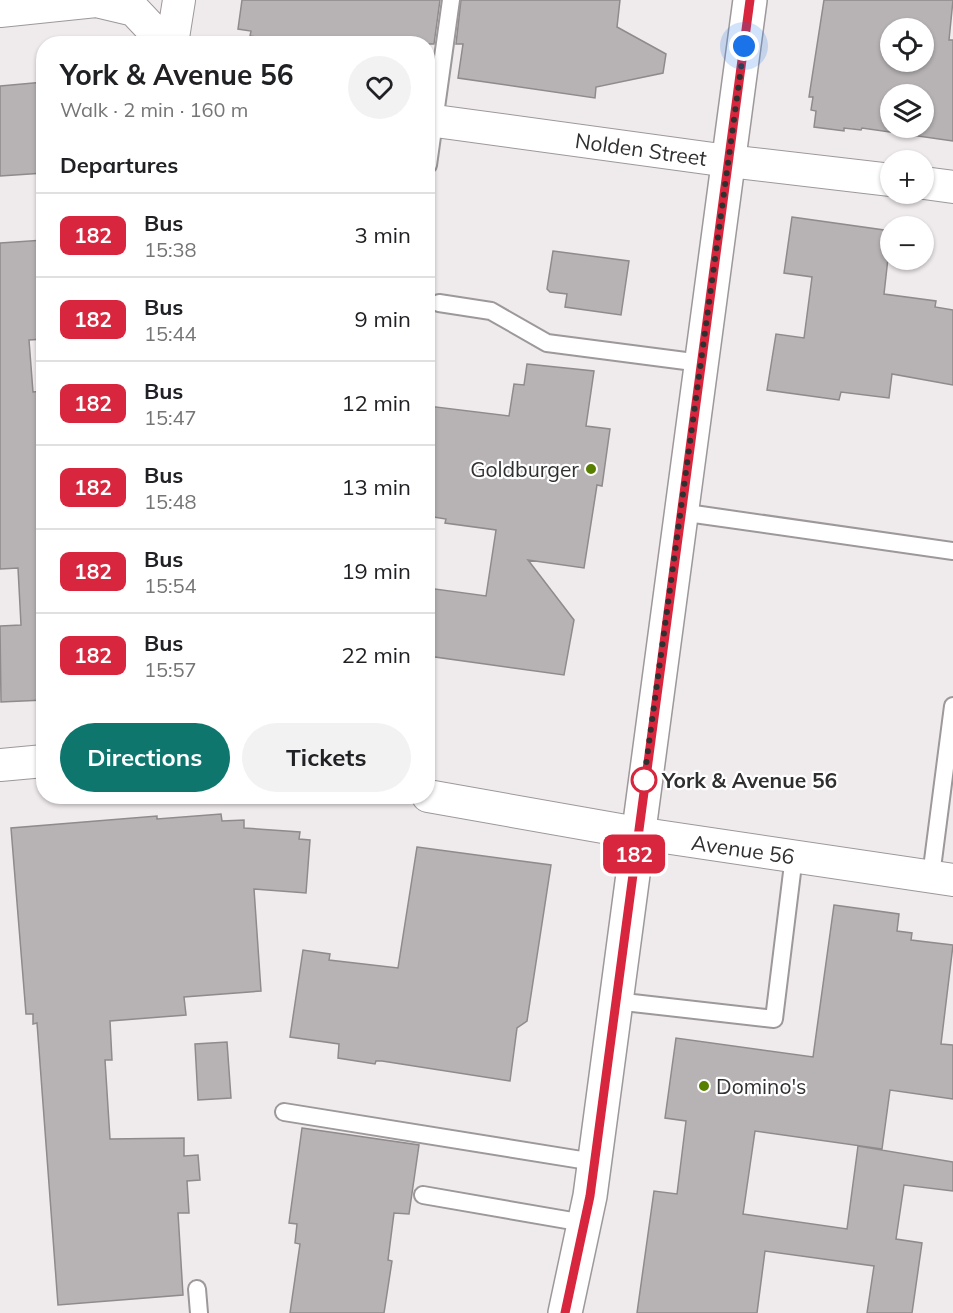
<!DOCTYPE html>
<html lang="en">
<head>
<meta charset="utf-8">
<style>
  :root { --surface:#fff; --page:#f2f2f2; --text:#202124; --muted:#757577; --line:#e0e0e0; --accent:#0f766e }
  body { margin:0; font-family:Mulish,sans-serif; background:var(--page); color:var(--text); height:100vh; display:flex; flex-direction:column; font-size:22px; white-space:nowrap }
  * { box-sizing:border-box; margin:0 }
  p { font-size:20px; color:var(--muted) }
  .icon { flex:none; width:33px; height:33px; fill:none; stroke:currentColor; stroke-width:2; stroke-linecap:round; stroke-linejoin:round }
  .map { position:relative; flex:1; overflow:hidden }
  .drawer { position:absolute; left:36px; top:36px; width:399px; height:768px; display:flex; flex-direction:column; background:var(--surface); border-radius:24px; box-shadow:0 2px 4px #0004 }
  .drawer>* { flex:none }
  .badge { padding:0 12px; border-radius:9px; font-size:21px; line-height:39px }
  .controls { position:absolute; left:880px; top:18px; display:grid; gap:12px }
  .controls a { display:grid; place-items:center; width:54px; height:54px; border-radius:50%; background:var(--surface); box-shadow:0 2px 4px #0004; font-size:30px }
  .you { position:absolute; width:30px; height:30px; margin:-15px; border:4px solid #fff; border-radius:50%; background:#1a73e8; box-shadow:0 0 0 9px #1a73e833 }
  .map>.badge { position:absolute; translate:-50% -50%; box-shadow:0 0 0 3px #fff }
  h2 { padding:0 24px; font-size:22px; line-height:54px }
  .round { display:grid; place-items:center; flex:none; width:63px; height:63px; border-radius:32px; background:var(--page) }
  .headline { display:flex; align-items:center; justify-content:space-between; height:102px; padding:0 24px }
  h1 { font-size:28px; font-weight:700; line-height:45px }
  .action { display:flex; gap:12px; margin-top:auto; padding:12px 24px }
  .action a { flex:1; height:69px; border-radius:36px; background:var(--accent); color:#fff; font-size:24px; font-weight:700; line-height:69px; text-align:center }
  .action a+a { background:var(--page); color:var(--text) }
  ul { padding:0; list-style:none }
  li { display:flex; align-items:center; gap:18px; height:84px; padding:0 24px; border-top:2px solid var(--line) }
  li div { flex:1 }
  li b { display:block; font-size:22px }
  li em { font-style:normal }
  li .badge { min-width:66px; font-weight:700; text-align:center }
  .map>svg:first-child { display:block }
</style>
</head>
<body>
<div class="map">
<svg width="953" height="1313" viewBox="0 0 953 1313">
  <rect width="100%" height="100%" fill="#efeaec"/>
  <!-- building -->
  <path fill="#b7b3b4" stroke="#8f8a8c" stroke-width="1.5" fill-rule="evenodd" d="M242,0H440L434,44H304L250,36L251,31L238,29Z
    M461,0H620L617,27L666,54L663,73L596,87L595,98L458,78L463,44H456Z
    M824,0H953L949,40H953V141L862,128L861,130L844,128V131L814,127L816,111L811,110L813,97H809ZM891,28H924V62H891ZM891,94H924V128H891Z
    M44,82V173L0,176V86Z
    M792,217L891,231L884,294L936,301L935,307L953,310V385L892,374L889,398L841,392L839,400L767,390L776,334L804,338L812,277L784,273Z
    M44,240V339L29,340L33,392L44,391V700L1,702L0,626L21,625L18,568L0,569V243Z
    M553,251L629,261L621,315L565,307L567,294L550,292L547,289Z
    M527,364L594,371L586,426L610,429L602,486L597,485L584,568L528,560L574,620L564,675L428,656V588L486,596L496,530L445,523L446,519L428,516V406L509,416L514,384L524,385Z
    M221,814L222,821L244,820V828L300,832L299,839L310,840L306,893L254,889L261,991L184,997L186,1015L110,1021L112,1060H105L110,1139L184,1138V1156L198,1155L200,1180L187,1181L189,1213H178L183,1295L58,1305L37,1023L33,1024V1014H26L11,828L157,816V819Z
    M417,847L551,865L527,1021L517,1028L510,1081L382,1061H376L375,1064L338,1058L339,1044L290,1037L303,950L330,954L329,960L398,968Z
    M834,905L899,914L897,931L912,933L911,940L953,945L941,1044L953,1045V1099L890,1090L882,1149L755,1131L743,1214L847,1229L858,1146L953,1162V1191L904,1185L896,1239L922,1243L912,1313H867L874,1266L765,1251L757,1313H637L654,1191L677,1194L686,1121L665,1118L676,1038L813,1057Z
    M227,1042L231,1098L198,1100L195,1044Z
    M302,1128L419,1145L409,1214L394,1213L388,1260L392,1261L384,1313H290L300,1244L295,1243L297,1224L289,1223Z"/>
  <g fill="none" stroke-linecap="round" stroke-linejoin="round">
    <defs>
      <path id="service" d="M428,165L451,0
        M439,303L491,311L547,343L701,363
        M680,512L953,551
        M931,876L953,706
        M615,1001L774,1019L794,856
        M284,1112L594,1162
        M423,1195L584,1223
        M197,1289L199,1313"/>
      <path id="minor" d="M0,11L96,1L134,10L166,44
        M172,44L179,0
        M428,120L728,161L891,180
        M924,183L953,187
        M0,765L44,761
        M428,796L637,833L953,880"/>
      <path id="secondary" d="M565,1313L590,1196L750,0"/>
    </defs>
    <!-- service casing -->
    <use href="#service" stroke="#9d989a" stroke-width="20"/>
    <!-- minor casing -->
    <use href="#minor" stroke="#9d989a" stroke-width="34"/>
    <!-- secondary casing -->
    <use href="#secondary" stroke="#9d989a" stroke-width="36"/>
    <!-- service -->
    <use href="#service" stroke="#fff" stroke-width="16"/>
    <!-- minor -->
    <use href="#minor" stroke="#fff" stroke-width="32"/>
    <!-- secondary -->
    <use href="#secondary" stroke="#fff" stroke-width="33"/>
  </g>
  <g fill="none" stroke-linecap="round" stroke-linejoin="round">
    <defs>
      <path id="line" d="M565,1313L590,1196L750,0"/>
    </defs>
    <!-- line casing -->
    <use href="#line" stroke="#fff" stroke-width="14"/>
    <!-- line -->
    <use href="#line" stroke="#d7263d" stroke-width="9"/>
    <!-- walk -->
    <path stroke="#313030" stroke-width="6" stroke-dasharray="0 10.8" d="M644,780L643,787L744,46"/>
  </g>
  <!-- markers -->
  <g fill="#577f00" stroke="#fff" stroke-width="2">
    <circle cx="591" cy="469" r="6"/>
    <circle cx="704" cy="1086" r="6"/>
  </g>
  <circle fill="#fff" stroke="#d7263d" stroke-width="3" cx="644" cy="780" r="12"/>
  <g text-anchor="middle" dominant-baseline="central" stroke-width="4.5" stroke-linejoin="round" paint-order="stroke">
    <!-- street labels -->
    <g font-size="21" fill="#313030" stroke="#fff">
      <text transform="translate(641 149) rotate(8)">Nolden Street</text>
      <text transform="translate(743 849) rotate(8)">Avenue 56</text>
    </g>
    <!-- poi labels -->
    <g font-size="21" fill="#313030" stroke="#fff" text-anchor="end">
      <text x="579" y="469">Goldburger</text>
      <text x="716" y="1086" text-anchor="start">Domino's</text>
    </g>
    <!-- stop labels -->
    <g font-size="21" font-weight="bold" fill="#313030" stroke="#fff" text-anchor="start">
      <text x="662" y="780">York &amp; Avenue 56</text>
    </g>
  </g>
</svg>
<div class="controls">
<a><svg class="icon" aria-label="locate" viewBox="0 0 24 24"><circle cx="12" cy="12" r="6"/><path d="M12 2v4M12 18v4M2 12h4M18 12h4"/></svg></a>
<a><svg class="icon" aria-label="layers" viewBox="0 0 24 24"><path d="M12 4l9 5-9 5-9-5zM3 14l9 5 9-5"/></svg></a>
<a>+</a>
<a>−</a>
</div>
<div class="you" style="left:744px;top:46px"></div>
<b class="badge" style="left:634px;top:854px;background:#d7263d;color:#fff">182</b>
<section class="drawer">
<div class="headline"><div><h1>York &amp; Avenue 56</h1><p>Walk · 2 min · 160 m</p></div><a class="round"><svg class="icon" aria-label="heart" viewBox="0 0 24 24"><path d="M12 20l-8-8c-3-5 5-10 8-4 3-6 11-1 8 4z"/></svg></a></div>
<h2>Departures</h2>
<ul>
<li><span class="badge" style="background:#d7263d;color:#fff">182</span><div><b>Bus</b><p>15:38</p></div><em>3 min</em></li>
<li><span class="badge" style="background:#d7263d;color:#fff">182</span><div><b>Bus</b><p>15:44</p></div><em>9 min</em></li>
<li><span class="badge" style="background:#d7263d;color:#fff">182</span><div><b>Bus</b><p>15:47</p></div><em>12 min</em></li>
<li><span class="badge" style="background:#d7263d;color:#fff">182</span><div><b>Bus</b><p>15:48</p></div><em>13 min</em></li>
<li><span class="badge" style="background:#d7263d;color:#fff">182</span><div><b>Bus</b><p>15:54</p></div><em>19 min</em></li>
<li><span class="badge" style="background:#d7263d;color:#fff">182</span><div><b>Bus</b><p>15:57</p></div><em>22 min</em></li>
</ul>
<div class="action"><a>Directions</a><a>Tickets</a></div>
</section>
</div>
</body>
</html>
